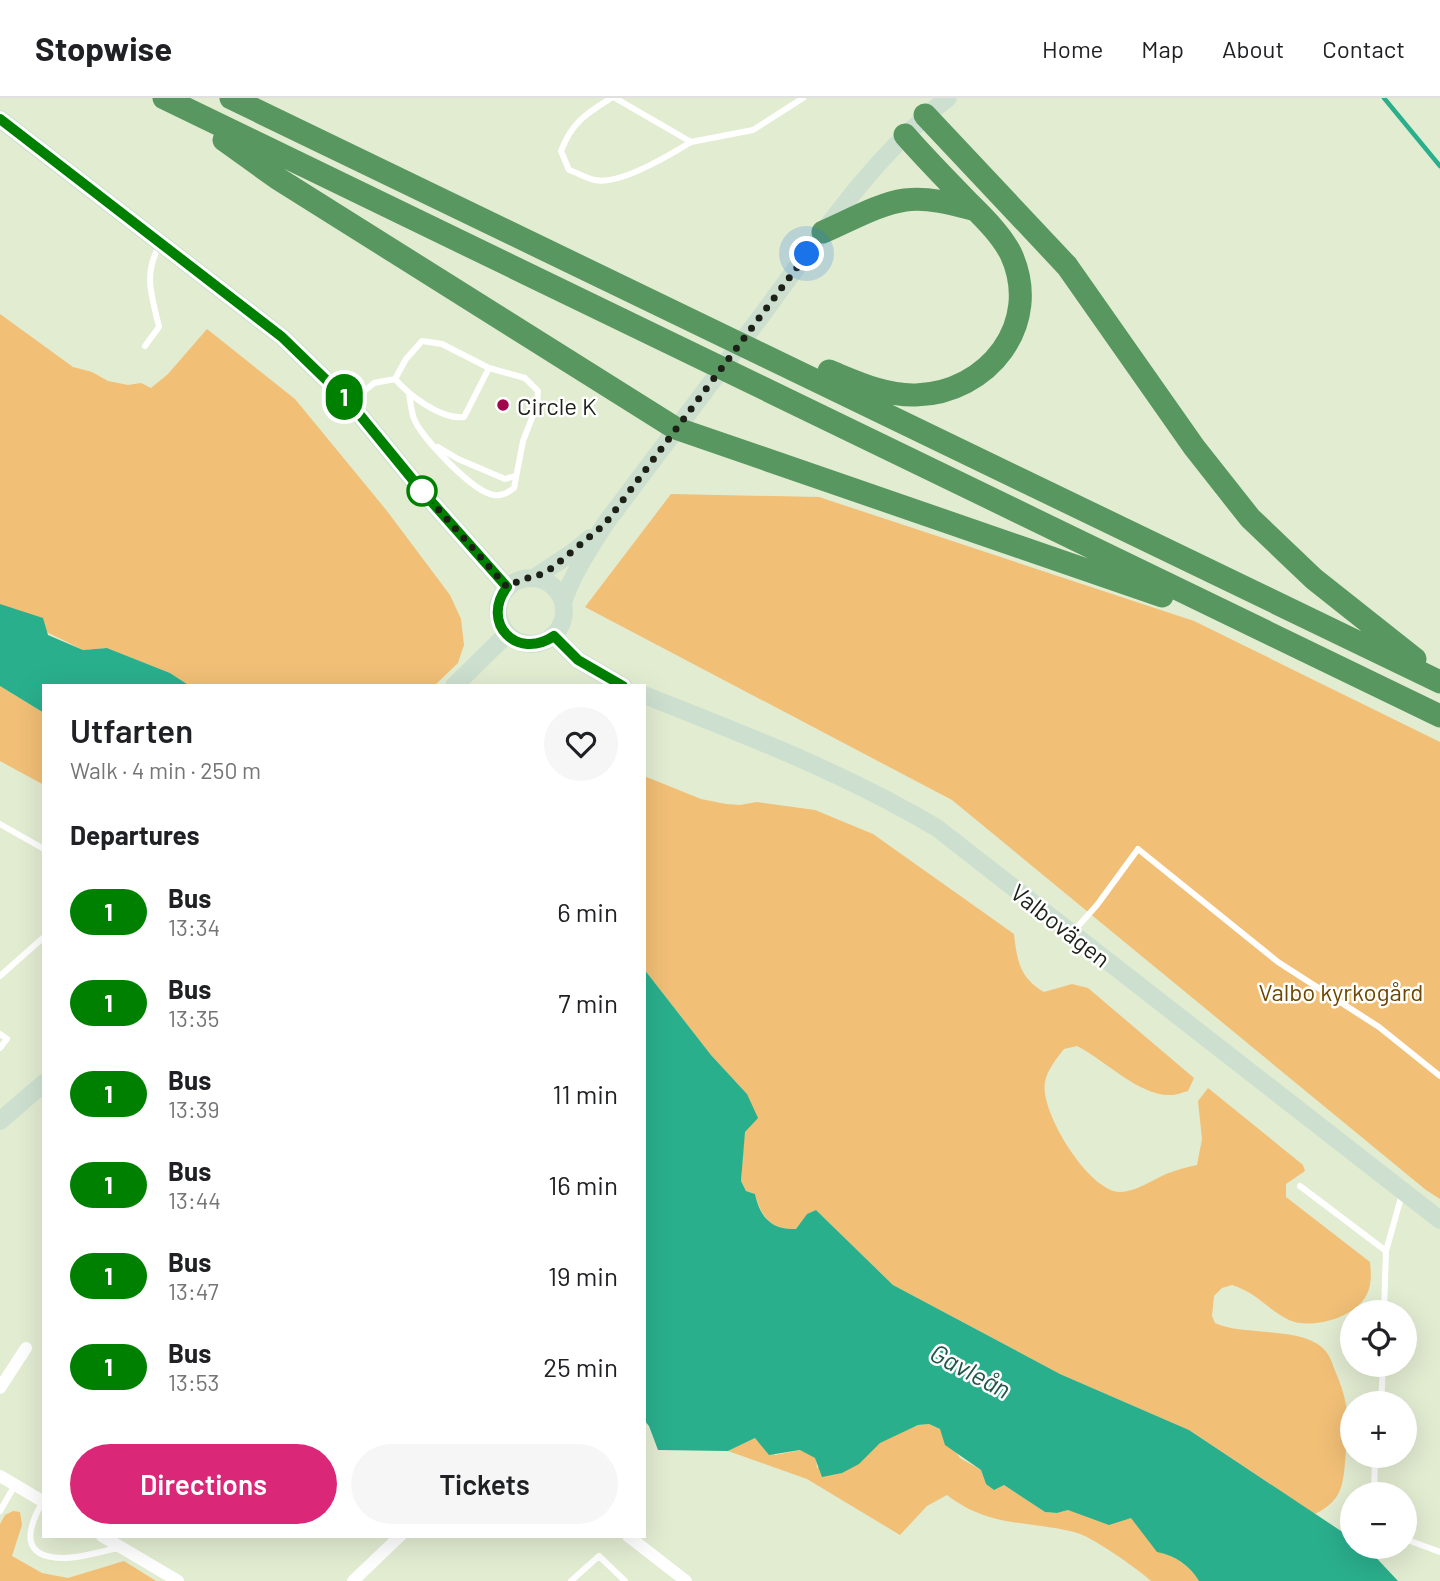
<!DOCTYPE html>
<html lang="en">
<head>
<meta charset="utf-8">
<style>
  :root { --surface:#fff; --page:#f6f6f6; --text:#202124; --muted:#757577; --line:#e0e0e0; --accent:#db2777 }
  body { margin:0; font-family:Barlow,sans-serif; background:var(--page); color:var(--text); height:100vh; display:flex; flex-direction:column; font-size:26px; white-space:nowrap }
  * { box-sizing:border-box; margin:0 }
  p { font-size:23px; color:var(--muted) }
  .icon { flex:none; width:38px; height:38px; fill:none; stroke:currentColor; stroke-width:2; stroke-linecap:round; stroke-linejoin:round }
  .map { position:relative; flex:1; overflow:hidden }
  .details { position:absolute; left:42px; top:586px; width:604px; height:854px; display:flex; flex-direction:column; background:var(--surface); border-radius:0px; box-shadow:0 7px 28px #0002 }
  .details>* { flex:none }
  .badge { padding:0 14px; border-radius:23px; font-size:24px; line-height:46px }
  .fabs { position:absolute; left:1340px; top:1202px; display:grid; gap:14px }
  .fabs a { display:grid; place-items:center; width:77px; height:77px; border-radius:50%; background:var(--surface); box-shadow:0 7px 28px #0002; font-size:35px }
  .you { position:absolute; width:35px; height:35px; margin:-18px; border:5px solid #fff; border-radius:50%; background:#1a73e8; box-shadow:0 0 0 10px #1a73e833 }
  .map>.badge { position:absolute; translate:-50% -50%; box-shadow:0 0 0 4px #fff }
  h2 { padding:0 28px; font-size:26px; line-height:63px }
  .round { display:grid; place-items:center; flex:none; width:74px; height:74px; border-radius:37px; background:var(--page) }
  .overview { display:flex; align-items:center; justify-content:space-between; height:119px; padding:0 28px }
  h1 { font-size:33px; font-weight:600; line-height:52px }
  .button { display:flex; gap:14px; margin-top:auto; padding:14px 28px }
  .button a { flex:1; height:80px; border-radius:42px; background:var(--accent); color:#fff; font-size:28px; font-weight:600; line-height:80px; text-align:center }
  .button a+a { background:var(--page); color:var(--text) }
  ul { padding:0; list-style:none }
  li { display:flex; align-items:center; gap:21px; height:91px; padding:0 28px }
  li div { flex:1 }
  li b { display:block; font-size:26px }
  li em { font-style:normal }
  li .badge { min-width:77px; font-weight:700; text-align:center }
  header { display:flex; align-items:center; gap:42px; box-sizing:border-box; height:98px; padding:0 35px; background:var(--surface); border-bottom:2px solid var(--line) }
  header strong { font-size:33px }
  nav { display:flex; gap:38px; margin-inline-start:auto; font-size:24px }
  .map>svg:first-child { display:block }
</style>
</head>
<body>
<header>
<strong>Stopwise</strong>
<nav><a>Home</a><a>Map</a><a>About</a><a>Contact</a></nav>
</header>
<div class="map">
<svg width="1440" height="1483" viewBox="0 0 1440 1483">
  <rect width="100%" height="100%" fill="#e2ecd1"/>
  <!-- green -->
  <path fill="#f1bf76" d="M0,216L73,269L92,274L108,283L128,287L141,285L151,290L168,276L207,231L295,301L387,413L450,497L461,521L464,547L458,565L434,588H190L170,575L107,550L83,552L0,511Z
    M671,396L819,399L1194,523L1440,644V1101L1426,1092L952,702L585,509Z
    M0,588L44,615V687L0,663Z
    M644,678L701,701L726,706L740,707L757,704L815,712L873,736L1014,836C1017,863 1020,880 1044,894L1072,886L1088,890L1194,980L1188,993C1183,994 1177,997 1172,997C1140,999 1105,962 1077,948L1064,951C1057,960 1047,972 1045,984C1039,1013 1089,1094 1120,1094C1135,1094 1153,1082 1166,1076C1176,1072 1187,1069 1197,1067L1202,1041L1198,1003L1208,990L1303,1067L1305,1073L1286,1086V1099L1370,1164C1371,1174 1372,1186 1367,1196C1356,1220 1311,1232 1289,1222C1269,1213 1258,1195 1232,1187L1222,1190L1214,1198L1212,1218L1215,1225C1244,1239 1308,1227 1327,1255C1331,1260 1333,1268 1336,1275C1348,1303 1350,1323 1346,1353C1343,1384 1345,1401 1315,1416L1189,1332L1060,1276L893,1187L816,1112L807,1116L796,1131C771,1132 761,1119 755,1096L746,1093L741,1083L747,996L711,957L644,871Z
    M929,1326L940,1331L960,1360L981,1372L986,1386L1004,1387L1045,1414L1057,1415L1068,1412L1131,1419L1157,1453C1175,1457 1190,1468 1199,1483H1151C1138,1471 1090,1437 1074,1434C1026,1422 990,1430 947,1397L927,1408L900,1437L807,1381L728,1353L755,1340L775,1357L801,1352L816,1360L817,1370L918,1327Z
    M13,1413L20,1414L22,1427L12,1458L42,1475L68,1480L124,1463L156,1483H0V1426L5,1417Z"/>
  <!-- water -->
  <path fill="#2aaf8d" d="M0,506L43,520L48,537L83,552L107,550L170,575L190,588H44V615L0,588Z
    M644,871L711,957L747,996L758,1020L745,1034L741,1083L746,1093L755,1096C760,1119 771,1132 796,1131L807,1116L816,1112L893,1187L1060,1276L1189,1332L1353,1441V1449H1365L1369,1452L1398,1483H1199C1190,1468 1175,1457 1157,1454L1131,1420L1109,1427L1068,1412L1057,1415L1045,1414L1004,1387L994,1392L986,1386L981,1372L945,1347L940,1331L929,1326L918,1327L880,1345L859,1366L842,1375L822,1379L815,1360L800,1352L769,1357L755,1340L728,1353L658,1352L649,1328L644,1322Z"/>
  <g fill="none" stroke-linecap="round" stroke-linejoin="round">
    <!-- stream -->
    <path stroke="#2aaf8d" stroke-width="4.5" d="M1384,0L1440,68"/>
    <!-- lane -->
    <path stroke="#fff" stroke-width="6" d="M611,0C586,16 572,24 561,53L569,72C578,75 586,80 595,82C619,88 670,57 691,44
      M615,0L691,44L753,32L803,0
      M145,248L159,229C152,198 143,178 159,148
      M409,296C411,305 411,315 415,323C424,342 473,394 494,397C502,398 508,395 514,390L523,343L537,307L538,293L525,280L489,270
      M351,304L374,285L395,281C409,297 441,322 464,319L489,270L442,246L422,243L406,261L395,281
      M438,349L458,361L505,381L515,378
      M0,726L44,751
      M1072,835L1097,807L1138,751L1278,864L1379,929L1440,978
      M0,878L44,839
      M0,936L7,941L0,950
      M1300,1088L1386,1153
      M1384,1214L1386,1153L1402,1096
      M1381,1306L1383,1267
      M1374,1396L1375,1358
      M43,1403C27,1431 19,1460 64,1460C82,1460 101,1453 119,1450
      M0,1413L15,1387
      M1405,1441L1440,1454
      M571,1483L599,1458L625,1483"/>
    <!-- street -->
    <path stroke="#fff" stroke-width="12" d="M0,1290L26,1250
      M0,1378L44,1404
      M102,1438L178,1483
      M628,1438L686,1483
      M353,1483L400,1438"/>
    <!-- secondary -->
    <path stroke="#cde0cf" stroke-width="18" d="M0,21L282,239L350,305L422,393L507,489
      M498 513a33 33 0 1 1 66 0a33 33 0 1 1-66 0Z
      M534,480L576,452L590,440
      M563,505C572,476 589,452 605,426C657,356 710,287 762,217C818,141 872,59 948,0
      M554,538L578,562L623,588
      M454,588L506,537
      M644,597C745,637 843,674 937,730L1440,1122
      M0,1023L44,985"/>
    <!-- highway -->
    <path stroke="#589860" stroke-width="23" d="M164,0L1440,618
      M231,0L1440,584
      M925,17L1067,168L1194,349L1250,420L1314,481L1415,561
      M224,42L277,80L675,330L1162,498
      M823,134C849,123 878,106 905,102C930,99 953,106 976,112
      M829,273C856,284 885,298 916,297C988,295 1043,226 1011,156C1001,136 983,119 967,103C946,81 925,60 905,37"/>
  </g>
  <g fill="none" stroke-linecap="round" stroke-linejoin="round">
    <defs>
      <path id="line" d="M0,21L282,239L350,305L422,393L507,489C480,525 517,563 554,538L578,562L623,588"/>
    </defs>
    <!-- line casing -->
    <use href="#line" stroke="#fff" stroke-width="16"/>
    <!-- line -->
    <use href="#line" stroke="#008000" stroke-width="10"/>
    <!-- walk -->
    <path stroke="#1d2017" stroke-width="7" stroke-dasharray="0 12.6" d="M422,393L507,489L525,480H534L552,470L605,426L807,156"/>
  </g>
  <!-- markers -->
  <circle fill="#a0084c" stroke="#fff" stroke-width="2.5" cx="503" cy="307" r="7"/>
  <circle fill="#fff" stroke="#008000" stroke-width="3.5" cx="422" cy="393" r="14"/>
  <g text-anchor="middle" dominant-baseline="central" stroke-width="5" stroke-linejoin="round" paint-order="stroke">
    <!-- poi labels -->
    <g font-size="24" fill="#1d2017" stroke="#fff" text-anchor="start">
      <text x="517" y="307">Circle K</text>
    </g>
    <!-- street labels -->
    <g font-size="24" fill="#1d2017" stroke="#fff">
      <text transform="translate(1061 827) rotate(38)">Valbovägen</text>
    </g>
    <!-- park labels -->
    <g font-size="24" fill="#6d4800" stroke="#fff">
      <text x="1341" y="893">Valbo kyrkogård</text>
    </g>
    <!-- water labels -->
    <g font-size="26" font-style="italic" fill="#235647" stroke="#fff">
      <text transform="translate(971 1272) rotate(28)">Gavleån</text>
    </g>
  </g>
</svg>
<div class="fabs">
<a><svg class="icon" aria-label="locate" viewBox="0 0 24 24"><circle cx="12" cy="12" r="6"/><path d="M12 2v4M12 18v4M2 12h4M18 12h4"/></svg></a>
<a>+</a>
<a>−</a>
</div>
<div class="you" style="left:807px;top:156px"></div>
<b class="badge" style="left:344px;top:299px;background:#008000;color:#fff">1</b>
<section class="details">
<div class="overview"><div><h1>Utfarten</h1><p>Walk · 4 min · 250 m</p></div><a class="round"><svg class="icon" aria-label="heart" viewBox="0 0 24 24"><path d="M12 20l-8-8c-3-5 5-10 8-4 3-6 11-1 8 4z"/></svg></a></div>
<h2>Departures</h2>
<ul>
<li><span class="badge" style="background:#008000;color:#fff">1</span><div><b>Bus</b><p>13:34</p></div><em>6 min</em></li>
<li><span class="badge" style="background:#008000;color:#fff">1</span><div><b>Bus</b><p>13:35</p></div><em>7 min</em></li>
<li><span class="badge" style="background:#008000;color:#fff">1</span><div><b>Bus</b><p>13:39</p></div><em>11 min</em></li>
<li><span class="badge" style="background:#008000;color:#fff">1</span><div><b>Bus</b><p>13:44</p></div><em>16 min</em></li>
<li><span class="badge" style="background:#008000;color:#fff">1</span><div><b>Bus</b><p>13:47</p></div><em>19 min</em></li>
<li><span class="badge" style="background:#008000;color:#fff">1</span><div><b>Bus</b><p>13:53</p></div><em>25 min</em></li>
</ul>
<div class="button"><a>Directions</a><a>Tickets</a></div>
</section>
</div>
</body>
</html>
